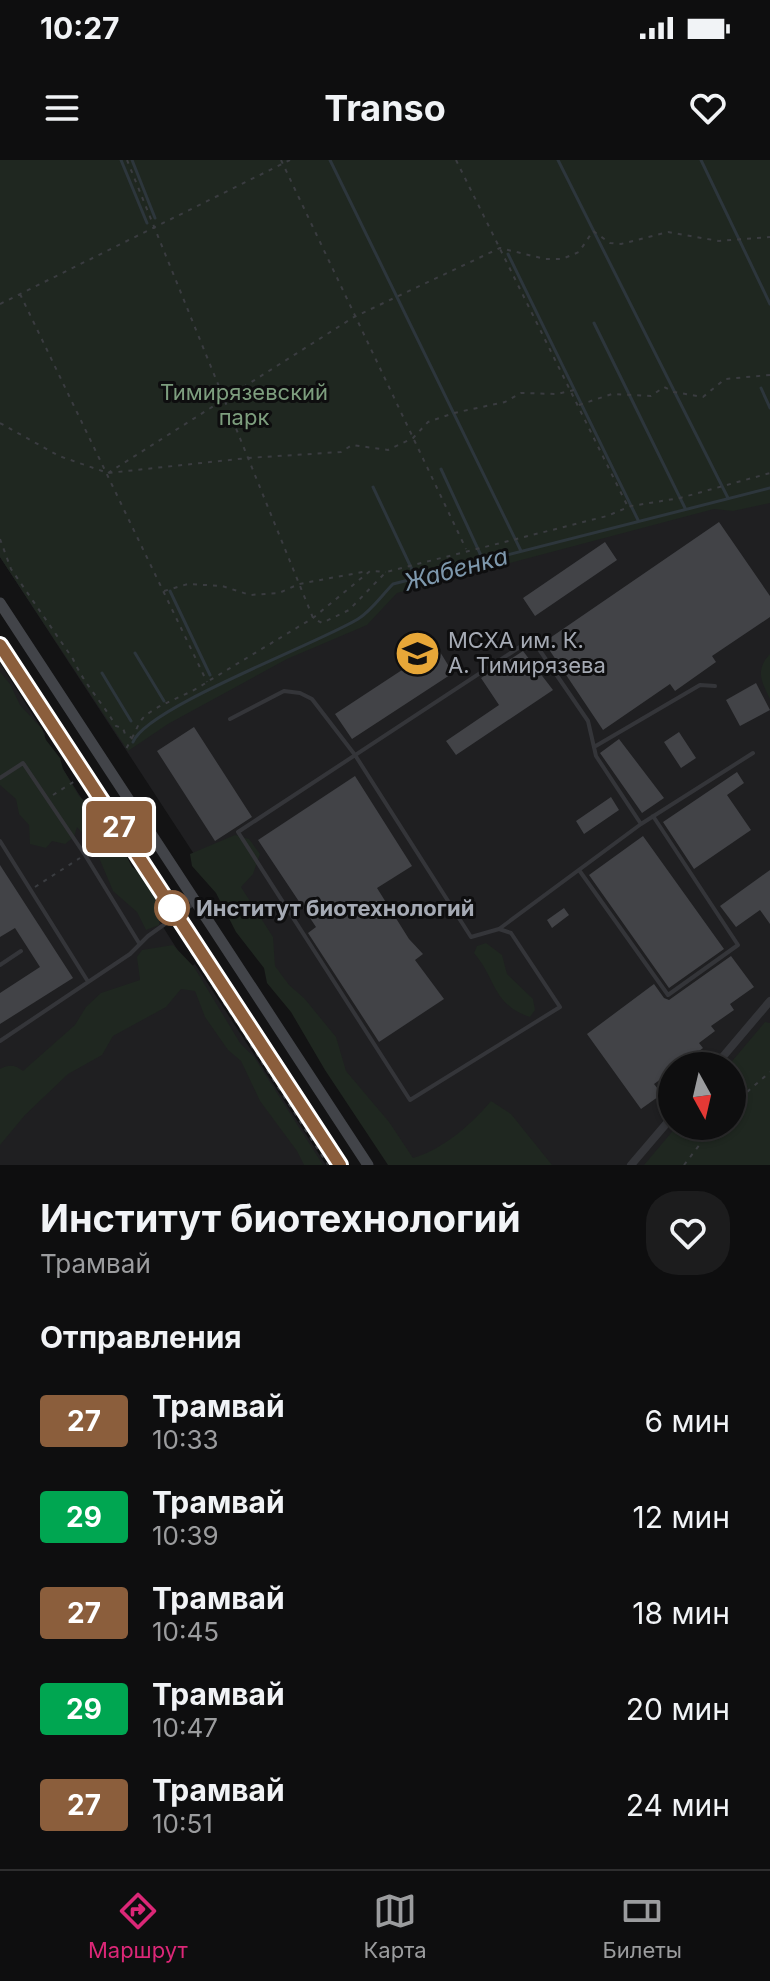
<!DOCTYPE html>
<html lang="ru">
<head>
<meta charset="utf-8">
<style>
  :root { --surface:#0e0e0f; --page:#1c1c1d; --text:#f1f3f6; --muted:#9b9c9e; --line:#2e2e2f; --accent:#db2777 }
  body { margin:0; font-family:Inter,sans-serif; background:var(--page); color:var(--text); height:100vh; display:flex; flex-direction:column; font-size:30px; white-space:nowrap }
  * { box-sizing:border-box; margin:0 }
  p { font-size:26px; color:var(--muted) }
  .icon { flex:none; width:44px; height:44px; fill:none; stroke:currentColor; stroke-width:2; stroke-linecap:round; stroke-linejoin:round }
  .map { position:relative; height:1005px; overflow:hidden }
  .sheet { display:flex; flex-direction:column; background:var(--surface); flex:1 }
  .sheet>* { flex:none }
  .badge { padding:0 16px; border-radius:6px; font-size:28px; line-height:52px }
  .needle { width:52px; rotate:172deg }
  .controls { position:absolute; left:658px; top:892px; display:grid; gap:16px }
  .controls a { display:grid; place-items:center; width:88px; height:88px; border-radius:50%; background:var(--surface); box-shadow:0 2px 6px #0004,0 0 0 2px var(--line); font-size:40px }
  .map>.badge { position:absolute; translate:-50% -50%; box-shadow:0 0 0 4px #fff }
  h2 { padding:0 40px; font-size:30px; line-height:72px }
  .round { display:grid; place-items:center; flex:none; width:84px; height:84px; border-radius:32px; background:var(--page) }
  .headline { display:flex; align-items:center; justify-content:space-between; height:136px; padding:0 40px }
  h1 { font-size:38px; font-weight:700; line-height:60px }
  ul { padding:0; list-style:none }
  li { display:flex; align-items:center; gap:24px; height:96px; padding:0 40px }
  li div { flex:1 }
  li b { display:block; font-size:30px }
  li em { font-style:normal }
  li .badge { min-width:88px; font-weight:700; text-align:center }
  .status { display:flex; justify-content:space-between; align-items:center; height:56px; padding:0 40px; background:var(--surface); direction:ltr }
  .status svg { height:22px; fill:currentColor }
  header { display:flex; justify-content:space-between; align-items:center; height:104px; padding:0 40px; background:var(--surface); font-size:36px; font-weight:700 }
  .tab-bar { display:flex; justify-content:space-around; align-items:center; height:112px; border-top:2px solid var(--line); background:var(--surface); font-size:22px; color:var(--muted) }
  .tab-bar a { display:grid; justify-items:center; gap:4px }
  .tab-bar .selected { color:var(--accent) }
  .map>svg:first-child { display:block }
</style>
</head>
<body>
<div class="status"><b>10:27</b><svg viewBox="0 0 49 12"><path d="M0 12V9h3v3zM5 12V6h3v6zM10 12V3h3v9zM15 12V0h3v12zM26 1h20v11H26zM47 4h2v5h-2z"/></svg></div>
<header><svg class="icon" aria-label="menu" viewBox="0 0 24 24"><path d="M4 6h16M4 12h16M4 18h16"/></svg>Transo<svg class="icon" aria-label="heart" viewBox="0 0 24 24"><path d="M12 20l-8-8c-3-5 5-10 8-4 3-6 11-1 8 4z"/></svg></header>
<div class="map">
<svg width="770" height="1005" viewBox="0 0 770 1005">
  <rect width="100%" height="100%" fill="#131314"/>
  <!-- built -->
  <path fill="#1f1f21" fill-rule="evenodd" d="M0,0H770V1005H397L0,397ZM672,906H732V966H672Z
    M0,503L45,574L44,579L189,808L195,804L326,1005H0Z"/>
  <!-- green -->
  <path fill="#1f2720" d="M0,0H770V343L733,351L714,349L397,433L367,465L287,499L168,564L128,591L0,397Z
    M770,494V539C761,521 755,510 770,494Z
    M0,512L10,524L20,545L42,569L46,580L60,598L63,609L79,636L113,669L132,707L143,715L154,733L160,755L159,765L146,770L137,752L113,731L95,688L77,667L74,677L65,684L52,681L46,688L30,684L29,665L19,654L16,639L0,625Z
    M235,675L249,679L260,694L253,714L241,727L273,777L275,806L289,825L304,838L336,877L346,911L389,962L413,998C442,990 472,964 491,941L511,954L552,1005H388L325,910L291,852L267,823L264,808L236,772L216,733L192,706L190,694Z
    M486,783L502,795L507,814L533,839L535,850L530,857C492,844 497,820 474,793L477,786Z
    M173,785L194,807L240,883L254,897L323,1005H304L297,991L260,941L241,901L228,890L205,857L195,831L181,829L166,847L113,876L102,895L68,914L25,955L0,985V909C10,904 15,905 23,911L75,865L86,847L101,833L140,820L137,797L142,790Z
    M765,862L770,863V1005H644L677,966H732V906H728Z"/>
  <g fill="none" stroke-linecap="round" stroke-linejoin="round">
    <!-- stream -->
    <path stroke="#2d363c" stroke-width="3" d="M121,0L147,63
      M132,0L155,58
      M330,0L521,391
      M558,0L728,338
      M701,0L770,144
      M508,94L638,360
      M594,163L685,348
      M761,228L770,248
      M441,309L483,400
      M373,327L416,418
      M170,431L210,515
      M135,493L164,541
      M102,513L131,561
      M133,582C147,547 317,484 358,459C371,451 382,435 393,424L770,328"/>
  </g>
  <!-- building -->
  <path fill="#424347" d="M719,362L770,436V457L712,496L716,502L675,531L670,524L603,570L544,482Z
    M605,382L617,400L535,456L523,438Z
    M437,487L453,513L352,579L335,554Z
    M523,491L553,530L456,595L446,581L499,545L481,518Z
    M756,523L770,550L740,566L726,540Z
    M194,567L252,657L215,681L157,591Z
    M679,572L696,598L681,608L664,582Z
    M619,579L664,638L642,653L600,593Z
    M737,612L744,623L727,635L751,670L694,709L663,662Z
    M355,616L412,706L377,728L409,779L423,794L415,800L444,839L379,882L308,773L316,767L258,680Z
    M611,637L619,650L584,674L576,661Z
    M643,676L724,789L669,828L589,715Z
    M0,705L73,818L0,864V833L40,807L15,768L0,777Z
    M770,710V764L760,750L736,767L720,746Z
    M564,748L569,755L552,768L547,760Z
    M731,796L754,827L730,844L734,850L711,866L715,871L699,883L703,888L679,906H672V911L654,924L662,934L641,949L587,874L654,824L664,838L669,840Z"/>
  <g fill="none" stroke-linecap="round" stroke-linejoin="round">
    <!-- path -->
    <path stroke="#3a3c40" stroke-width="2" stroke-dasharray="4 6" stroke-linecap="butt" d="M127,0L313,458L322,463L349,450L386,412L607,356L631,346L680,338L770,313
      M281,0L466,389
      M456,0L628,347
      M20,134L207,522
      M0,144L290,0
      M579,245L612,234L651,236L664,227L674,232L703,237L725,219L770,215
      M0,263L59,296L108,313L248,298L341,292L352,285L388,290L413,278L428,262L454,253L505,242L521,233L557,234L574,230
      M108,313L354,157L500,88L545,99H562L579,92L593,71L610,83L621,84L668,72L719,81L770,77
      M0,379L11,409L73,499C84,524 102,542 116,566L123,568L125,574L132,578L126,589
      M164,431L188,424L222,426L250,435L279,433L299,424L368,411
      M0,497L167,755
      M132,578C136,571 139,561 145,556C163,541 188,536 207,522L313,458L370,411L386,412
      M53,635L78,619
      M35,727L80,698
      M175,767L328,1005
      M732,945L770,912
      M684,1005L714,966"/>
    <!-- service -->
    <path stroke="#343539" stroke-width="4" d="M230,559L284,531L300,533L312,539L355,595L471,777L499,769L641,664L753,593
      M594,587L700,525L715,526
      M0,618L23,603L85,695L139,783
      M0,681L87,820
      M579,710L668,835L738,785L653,656
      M499,769L511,773L560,847L410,940L238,672L532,479L588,561L596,596L641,664
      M0,805L21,791
      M0,881L130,794L148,776L193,744"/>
    <!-- minor -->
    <path stroke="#343539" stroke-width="8" d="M715,906L770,841
      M631,1005L672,957"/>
    <!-- secondary -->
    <path stroke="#424449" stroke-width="11" d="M0,443L368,1005"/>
    <!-- tram -->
    <path stroke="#4b4d52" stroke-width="2" d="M0,485L340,1005"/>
  </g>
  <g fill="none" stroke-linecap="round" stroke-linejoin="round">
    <defs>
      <path id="line" d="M0,485L340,1005"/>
    </defs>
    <!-- line casing -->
    <use href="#line" stroke="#fff" stroke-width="18"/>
    <!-- line -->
    <use href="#line" stroke="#8b5e3c" stroke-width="12"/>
  </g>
  <!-- icons -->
  <defs>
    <symbol id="university-disc" viewBox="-11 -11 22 22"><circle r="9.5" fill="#e7a738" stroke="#0e0e0f"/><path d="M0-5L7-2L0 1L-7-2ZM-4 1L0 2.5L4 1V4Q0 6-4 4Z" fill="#111"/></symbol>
  </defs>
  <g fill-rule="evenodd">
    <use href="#university-disc" x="392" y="468" width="51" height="51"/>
  </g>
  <!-- markers -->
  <circle fill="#fff" stroke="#8b5e3c" stroke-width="4" cx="172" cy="748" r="16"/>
  <g text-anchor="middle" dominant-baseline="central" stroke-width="6" stroke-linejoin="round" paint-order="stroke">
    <!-- park labels -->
    <g font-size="22" fill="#7d9e7e" stroke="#0e0e0f">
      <text x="244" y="232">Тимирязевский<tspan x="244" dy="25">парк</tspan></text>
    </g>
    <!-- poi labels -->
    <g font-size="22" fill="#a5aab4" stroke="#0e0e0f" text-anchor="start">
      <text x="448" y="480">МСХА им. К.<tspan x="448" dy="25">А. Тимирязева</tspan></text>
    </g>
    <!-- stop labels -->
    <g font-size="22" font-weight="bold" fill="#a5aab4" stroke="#0e0e0f" text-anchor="start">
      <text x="196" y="748">Институт биотехнологий</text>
    </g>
    <!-- water labels -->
    <g font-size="24" font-style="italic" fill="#7e98ad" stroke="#0e0e0f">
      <text transform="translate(456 409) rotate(-15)">Жабенка</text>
    </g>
  </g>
</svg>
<div class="controls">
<a><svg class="needle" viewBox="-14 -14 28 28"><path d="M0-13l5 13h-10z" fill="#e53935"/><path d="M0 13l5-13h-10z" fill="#9b9c9e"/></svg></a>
</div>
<b class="badge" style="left:119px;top:667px;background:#8b5e3c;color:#fff">27</b>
</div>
<section class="sheet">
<div class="headline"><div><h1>Институт биотехнологий</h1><p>Трамвай</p></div><a class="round"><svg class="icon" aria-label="heart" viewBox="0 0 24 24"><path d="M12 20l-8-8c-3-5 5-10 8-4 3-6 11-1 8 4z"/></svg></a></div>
<h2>Отправления</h2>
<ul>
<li><span class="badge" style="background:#8b5e3c;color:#fff">27</span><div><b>Трамвай</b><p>10:33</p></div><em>6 мин</em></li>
<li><span class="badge" style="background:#00a651;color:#fff">29</span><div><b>Трамвай</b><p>10:39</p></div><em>12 мин</em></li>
<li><span class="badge" style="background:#8b5e3c;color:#fff">27</span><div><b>Трамвай</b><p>10:45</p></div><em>18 мин</em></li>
<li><span class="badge" style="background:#00a651;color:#fff">29</span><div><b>Трамвай</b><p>10:47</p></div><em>20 мин</em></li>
<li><span class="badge" style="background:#8b5e3c;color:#fff">27</span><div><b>Трамвай</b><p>10:51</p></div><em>24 мин</em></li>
</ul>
</section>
<nav class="tab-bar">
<a class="selected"><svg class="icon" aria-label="directions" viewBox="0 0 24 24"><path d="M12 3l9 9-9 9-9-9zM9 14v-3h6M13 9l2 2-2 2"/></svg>Маршрут</a>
<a><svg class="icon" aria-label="map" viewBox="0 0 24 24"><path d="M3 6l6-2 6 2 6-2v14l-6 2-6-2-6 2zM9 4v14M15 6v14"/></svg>Карта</a>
<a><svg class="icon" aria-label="tickets" viewBox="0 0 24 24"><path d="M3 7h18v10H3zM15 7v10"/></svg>Билеты</a>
</nav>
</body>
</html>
